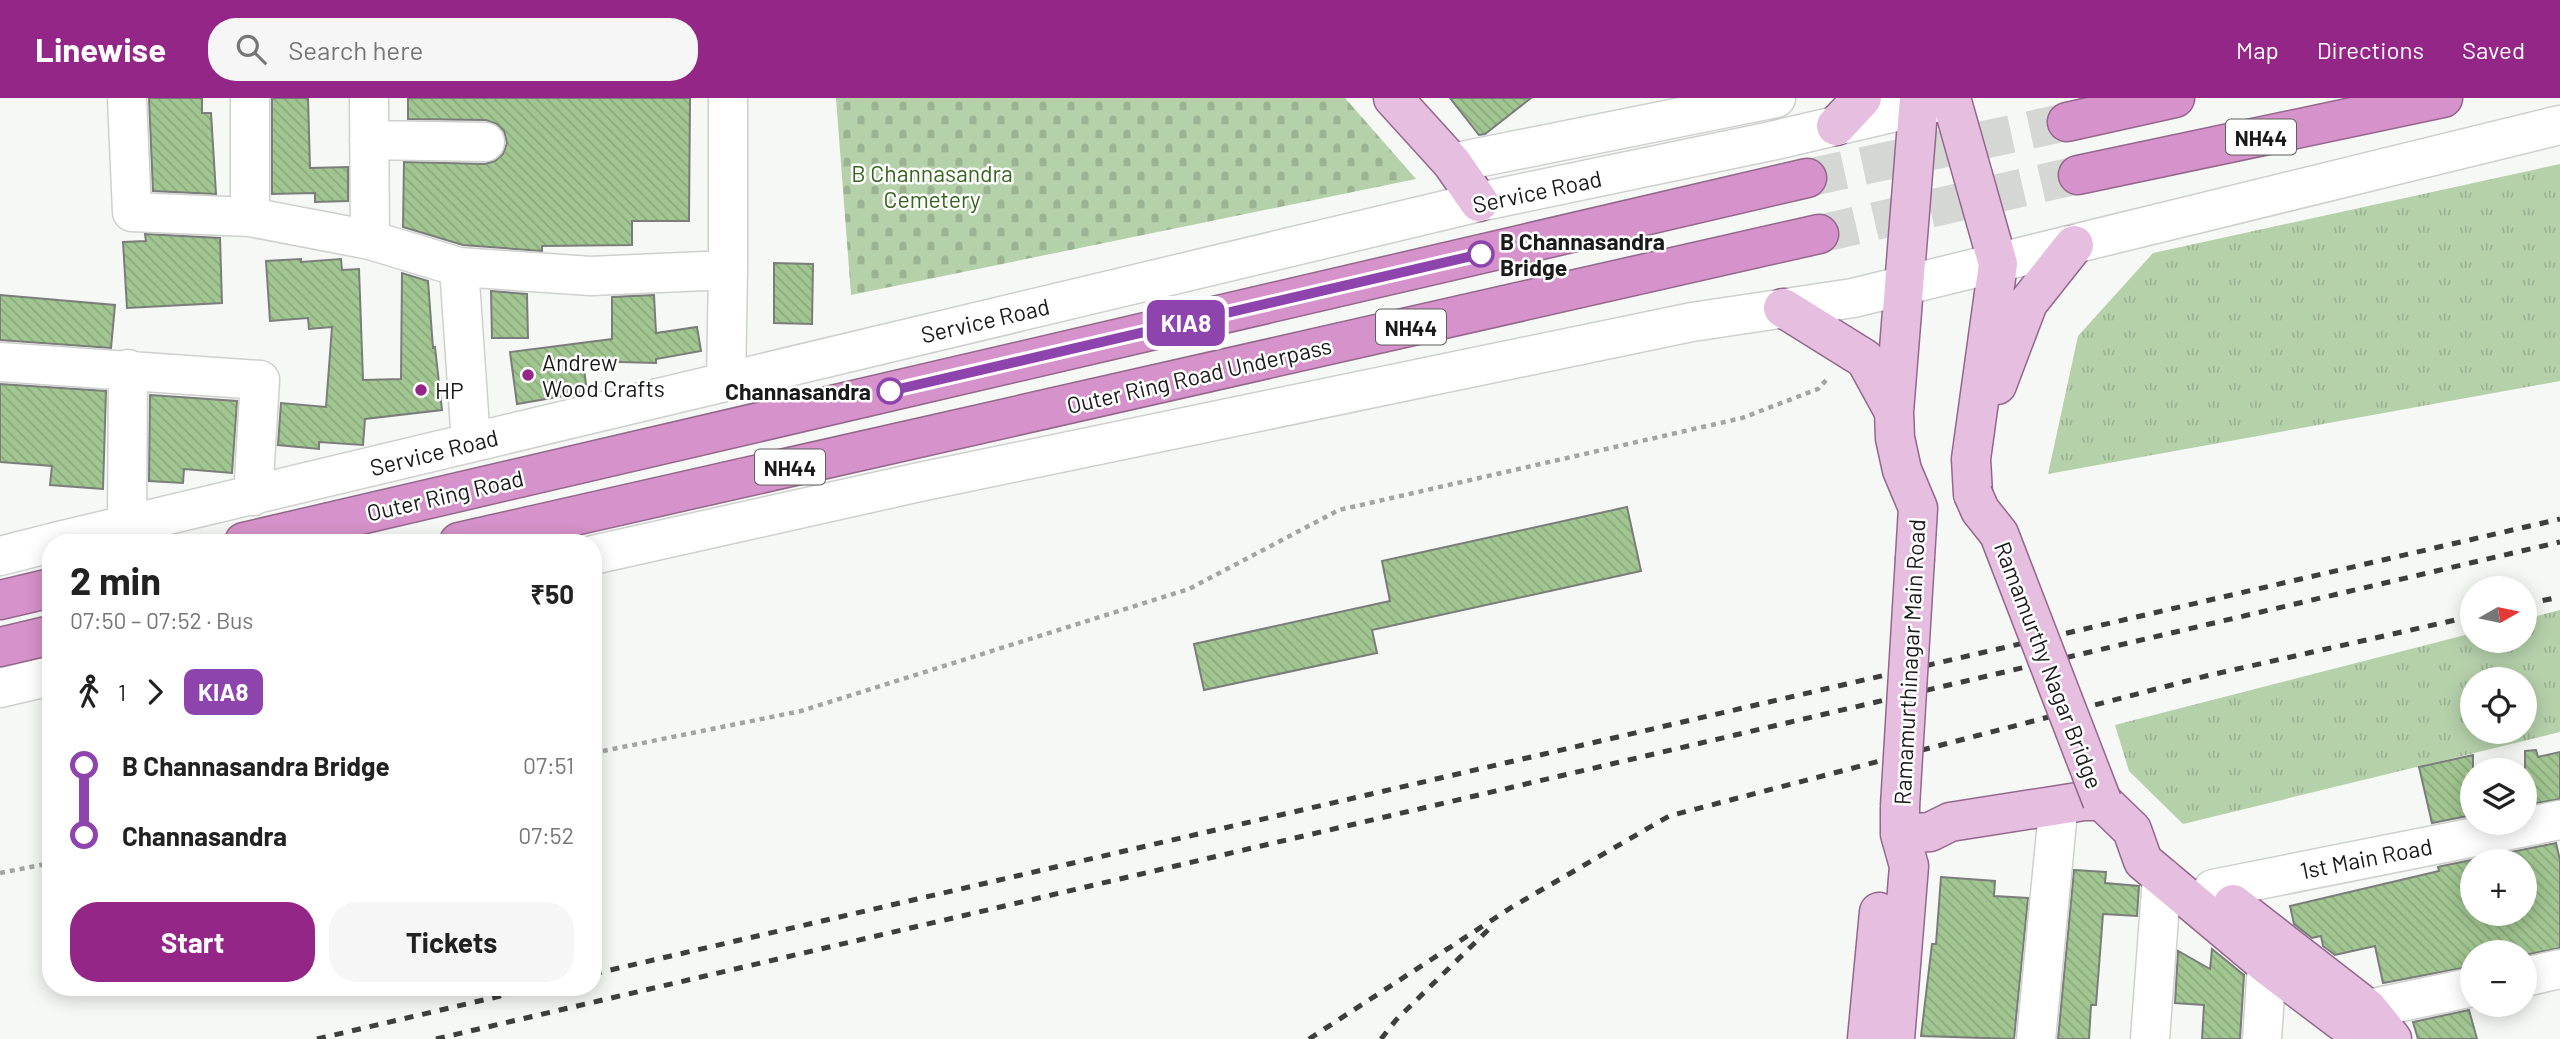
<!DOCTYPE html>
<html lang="en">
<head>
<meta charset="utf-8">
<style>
  :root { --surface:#fff; --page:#f6f6f6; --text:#222; --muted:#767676; --accent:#942687 }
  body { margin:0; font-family:Barlow,sans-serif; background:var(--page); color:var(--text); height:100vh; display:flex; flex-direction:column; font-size:26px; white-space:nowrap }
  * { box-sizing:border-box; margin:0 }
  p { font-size:23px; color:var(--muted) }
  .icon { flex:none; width:38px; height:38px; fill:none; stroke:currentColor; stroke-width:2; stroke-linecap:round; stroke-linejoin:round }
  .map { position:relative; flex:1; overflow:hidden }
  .sheet { position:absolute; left:42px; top:436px; width:560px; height:462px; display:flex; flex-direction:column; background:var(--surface); border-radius:28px; box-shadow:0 4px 18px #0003 }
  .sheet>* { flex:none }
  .badge { padding:0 14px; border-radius:10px; font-size:24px; line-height:46px }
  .needle { width:46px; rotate:81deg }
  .tools { position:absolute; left:2460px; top:478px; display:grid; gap:14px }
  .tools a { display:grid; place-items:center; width:77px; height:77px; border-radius:50%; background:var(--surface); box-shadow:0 4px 18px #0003; font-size:35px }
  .map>.badge { position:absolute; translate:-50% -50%; box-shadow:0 0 0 4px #fff }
  .legs { display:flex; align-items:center; gap:10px; height:77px; padding:0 28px; font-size:23px }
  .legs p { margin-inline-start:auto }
  .head { display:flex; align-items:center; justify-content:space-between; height:119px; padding:0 28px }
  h1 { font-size:38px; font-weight:700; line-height:52px }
  .action { display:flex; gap:14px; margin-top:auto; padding:14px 28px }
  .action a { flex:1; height:80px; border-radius:28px; background:var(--accent); color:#fff; font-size:28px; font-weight:700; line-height:80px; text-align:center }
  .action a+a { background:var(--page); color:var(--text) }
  ul { padding:0 28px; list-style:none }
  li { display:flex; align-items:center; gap:24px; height:70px; font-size:26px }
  li i { display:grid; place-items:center; width:10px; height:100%; margin:0 9px; background:currentColor }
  li i::after { content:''; width:18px; height:18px; margin:-9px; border:5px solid; border-radius:50%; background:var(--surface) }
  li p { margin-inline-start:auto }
  li:first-child i { background:linear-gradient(#0000 50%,currentColor 0) }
  li:last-child i { background:linear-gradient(currentColor 50%,#0000 0) }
  header { display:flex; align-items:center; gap:42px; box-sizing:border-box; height:98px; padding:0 35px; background:var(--accent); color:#fff }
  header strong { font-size:33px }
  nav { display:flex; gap:38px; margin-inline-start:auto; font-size:24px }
  .search { width:490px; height:63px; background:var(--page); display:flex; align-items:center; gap:18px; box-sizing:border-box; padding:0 24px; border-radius:28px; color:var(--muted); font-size:26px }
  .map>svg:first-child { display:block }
</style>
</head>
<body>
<header>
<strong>Linewise</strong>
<div class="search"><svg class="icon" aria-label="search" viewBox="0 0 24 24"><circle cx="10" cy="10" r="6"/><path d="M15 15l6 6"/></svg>Search here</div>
<nav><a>Map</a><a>Directions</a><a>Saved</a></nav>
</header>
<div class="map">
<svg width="2560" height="941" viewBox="0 0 2560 941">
  <defs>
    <pattern id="grass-tufts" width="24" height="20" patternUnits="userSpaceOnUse" patternTransform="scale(1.75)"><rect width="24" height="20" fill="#b5d1aa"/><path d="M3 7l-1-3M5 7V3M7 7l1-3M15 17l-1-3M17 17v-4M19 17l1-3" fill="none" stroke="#9bb392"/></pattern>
    <pattern id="cemetery-stones" width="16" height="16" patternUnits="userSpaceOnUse" patternTransform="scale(1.75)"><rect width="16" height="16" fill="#b5d1aa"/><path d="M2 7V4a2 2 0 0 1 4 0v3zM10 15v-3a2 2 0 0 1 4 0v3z" fill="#9bb392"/></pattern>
    <pattern id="building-back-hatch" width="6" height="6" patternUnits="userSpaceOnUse" patternTransform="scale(1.75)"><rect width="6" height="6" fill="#a1c691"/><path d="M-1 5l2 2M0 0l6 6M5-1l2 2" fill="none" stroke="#8aaa7c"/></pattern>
  </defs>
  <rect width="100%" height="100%" fill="#f6f8f5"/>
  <!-- grass -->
  <path fill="url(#grass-tufts)" fill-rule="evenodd" d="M2560,66V283L2048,376L2078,238L2153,155Z
    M2560,512V634L2183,726L2129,673L2115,627L2473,535V542H2525V521ZM2473,581H2525V634H2473Z"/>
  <!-- cemetery -->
  <path fill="url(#cemetery-stones)" d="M836,0H1345L1416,81L851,197Z"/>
  <!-- building -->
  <path fill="url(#building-back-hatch)" stroke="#7b7d7a" stroke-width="2" fill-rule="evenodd" d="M149,0H202V15H211L216,96L153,93Z
    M272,0H308L310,70L348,69V103L315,104V95L272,96Z
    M408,0H690L689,123H632V147L542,148V153L463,147L403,129L404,64L485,66L495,63L503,56L507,45L504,33L497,26L486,22L408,21Z
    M1450,0H1531L1485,36L1479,37Z
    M145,136L220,140L222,205L127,210L123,144L146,143Z
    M301,161V164L341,161L342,172L359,171L363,282L401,281L402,175L428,183L433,250L435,249L442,312L365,321L363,347L319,344V351L278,347L281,305L326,309L332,229L309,231L308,220L270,223L266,163Z
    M774,165L813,166L812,226L774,225Z
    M491,193L527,196L528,240H492Z
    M0,197L115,207L111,250L0,242Z
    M654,197L656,235L697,229L701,253L656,261V265L583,263L587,294L517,306L510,254L612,241V199Z
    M0,286L106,293L103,391L50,387L52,368L0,364Z
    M150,297L237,303L232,375L184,371L183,385L149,383Z
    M1627,409L1641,473L1372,532L1377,555L1204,592L1194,546L1390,503L1382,463Z
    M2536,652L2538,659L2560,654V701L2525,707V653Z
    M2473,657V717L2432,725L2419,669Z
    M2556,745L2560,762V850L2525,857V854H2473V868L2383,885L2375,848L2335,857L2323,848L2321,838L2312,840L2294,826L2290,808L2439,773L2438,769L2442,768ZM2473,763H2525V816H2473Z
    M2074,772L2106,774L2105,785L2139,788L2137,818L2103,816L2096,907H2091L2089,941H2058Z
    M1941,779L1995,783L1994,798L2028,800L2014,941L1921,938L1932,846H1936Z
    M2212,851L2244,877L2240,941H2202L2204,907L2175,905L2178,853L2210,871Z
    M2469,912L2477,941H2418L2413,924Z"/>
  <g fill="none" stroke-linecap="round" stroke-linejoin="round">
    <!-- highway-tunnel -->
    <path stroke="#d5d7d4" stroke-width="38" stroke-dasharray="38 19" stroke-linecap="butt" d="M1807,80L2067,24
      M1819,136L2078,77"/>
    <defs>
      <path id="minor" d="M127,0L132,114L250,119L370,142
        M369,0L370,142L459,169L471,345
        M728,0V172
        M369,42L485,44
        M1452,65L1776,0
        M250,119V0
        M459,169L591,178L728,172L726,284
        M0,264L260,282L253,398
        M127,427L128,271
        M55,444L1479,104L1771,43L1951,1
        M593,457L915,385L1692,224L1853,200L2560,27
        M0,458L51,445
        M0,590L51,578
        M2213,791L2560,722
        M2525,879L2560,871
        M2368,911L2473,889
        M2036,941L2057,724
        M2150,941L2162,779
        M2262,941L2267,867"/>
      <path id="major" d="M1393,0L1452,65L1479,104
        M1951,0L1998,166L1971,361L1973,396
        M1836,28L1862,0
        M1783,210L1865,261L1894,314
        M1997,287L2028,205L2074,147
        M1915,460L1918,410L1902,372L1895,340L1894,314L1919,0
        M1900,736L1930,734L1950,724L2084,703H2102L2132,732L2143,763L2267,867L2365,941
        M2233,806L2368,911L2392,941
        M1867,941L1879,814
        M1895,941L1909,768L1900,736V710"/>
      <path id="highway" d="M2067,24L2175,0
        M2078,77L2443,0
        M244,444L1807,80
        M459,444L1819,136
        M0,502L51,490
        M0,549L51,537"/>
    </defs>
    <!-- minor casing -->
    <use href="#minor" stroke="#ced0cd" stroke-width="41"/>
    <!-- major casing -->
    <use href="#major" stroke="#94688c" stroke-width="41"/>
    <!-- highway casing -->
    <use href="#highway" stroke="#94688c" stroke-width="41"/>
    <!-- path -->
    <path stroke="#a3a5a3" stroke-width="4.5" stroke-dasharray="5 5" stroke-linecap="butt" d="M593,655L801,613L1189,491L1339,412L1742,320L1818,291L1829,279
      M0,775L51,765"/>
    <!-- minor -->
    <use href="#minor" stroke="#fff" stroke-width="38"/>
    <!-- major -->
    <use href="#major" stroke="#e6bedf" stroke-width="38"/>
    <!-- highway -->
    <use href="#highway" stroke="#d692ca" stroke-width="38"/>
    <!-- rail -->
    <path stroke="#3d3e3d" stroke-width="5" stroke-dasharray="9 9" stroke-linecap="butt" d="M2525,506L2560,499
      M593,876L2560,421
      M317,941L539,889
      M436,941L2560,444
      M1309,941L1512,809L1669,718L2206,578L2473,518
      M1381,941L1396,922L1489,831"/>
    <defs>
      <path id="major-bridge" d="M1973,396L1980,412L1999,436L2102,703
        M1900,708L1915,460"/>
    </defs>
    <!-- major-bridge casing -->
    <use href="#major-bridge" stroke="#94688c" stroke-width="41" stroke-linecap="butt"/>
    <!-- major-bridge -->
    <use href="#major-bridge" stroke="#e6bedf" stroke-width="38"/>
  </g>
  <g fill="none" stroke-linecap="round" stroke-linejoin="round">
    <defs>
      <path id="line-1" d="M890,293L1481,156"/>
    </defs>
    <!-- line-1 casing -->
    <use href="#line-1" stroke="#fff" stroke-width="16"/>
    <!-- line-1 -->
    <use href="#line-1" stroke="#8e44ad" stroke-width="10"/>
  </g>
  <!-- markers -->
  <g fill="#fff" stroke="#8e44ad" stroke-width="3.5">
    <circle cx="1481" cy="156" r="12"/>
    <circle cx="890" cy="293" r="12"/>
  </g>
  <g fill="#942687" stroke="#fff" stroke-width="2.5">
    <circle cx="528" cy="277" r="7"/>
    <circle cx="421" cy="292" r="7"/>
  </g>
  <g text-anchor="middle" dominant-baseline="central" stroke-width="5" stroke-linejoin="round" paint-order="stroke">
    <!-- shield labels -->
    <g fill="#fff" stroke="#5e5f5e" stroke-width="2">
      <rect x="2226" y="21.5" width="70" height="35" rx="5"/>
      <rect x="1376" y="211.5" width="70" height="35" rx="5"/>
      <rect x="755" y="351.5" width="70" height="35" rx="5"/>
    </g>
    <g font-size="21" font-weight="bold" fill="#191a19">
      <text x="2261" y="39">NH44</text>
      <text x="1411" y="229">NH44</text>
      <text x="790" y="369">NH44</text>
    </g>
    <!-- park labels -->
    <g font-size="23" fill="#37651f" stroke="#fff">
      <text x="932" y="75">B Channasandra<tspan x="932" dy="26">Cemetery</tspan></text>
    </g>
    <!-- street labels -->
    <g font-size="23" fill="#191a19" stroke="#fff">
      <text transform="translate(1537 93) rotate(-12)">Service Road</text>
      <text transform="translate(985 222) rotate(-13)">Service Road</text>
      <text transform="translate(1199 277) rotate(-13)">Outer Ring Road Underpass</text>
      <text transform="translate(434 354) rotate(-14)">Service Road</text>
      <text transform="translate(445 397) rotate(-13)">Outer Ring Road</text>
      <text transform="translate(1909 564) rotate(-87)">Ramamurthinagar Main Road</text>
      <text transform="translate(2049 567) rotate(69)">Ramamurthy Nagar Bridge</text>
      <text transform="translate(2366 760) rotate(-11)">1st Main Road</text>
    </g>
    <!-- stop labels -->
    <g font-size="23" font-weight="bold" fill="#191a19" stroke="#fff" text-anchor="start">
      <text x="1500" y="143">B Channasandra<tspan x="1500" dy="26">Bridge</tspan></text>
      <text x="871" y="293" text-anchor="end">Channasandra</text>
    </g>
    <!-- poi labels -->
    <g font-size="23" fill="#191a19" stroke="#fff" text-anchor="start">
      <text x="542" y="264">Andrew<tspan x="542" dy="26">Wood Crafts</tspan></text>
      <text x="435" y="292">HP</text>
    </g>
  </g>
</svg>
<div class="tools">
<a><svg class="needle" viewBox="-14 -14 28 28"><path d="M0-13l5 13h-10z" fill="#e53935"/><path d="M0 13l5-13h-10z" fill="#767676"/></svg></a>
<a><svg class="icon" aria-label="locate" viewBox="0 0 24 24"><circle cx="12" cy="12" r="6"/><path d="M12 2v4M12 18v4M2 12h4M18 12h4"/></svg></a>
<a><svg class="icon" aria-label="layers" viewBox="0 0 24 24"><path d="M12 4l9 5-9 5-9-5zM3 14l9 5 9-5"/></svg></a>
<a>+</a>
<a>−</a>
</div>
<b class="badge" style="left:1186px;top:225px;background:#8e44ad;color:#fff">KIA8</b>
<section class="sheet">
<div class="head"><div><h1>2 min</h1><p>07:50 – 07:52 · Bus</p></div><b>₹50</b></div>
<div class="legs"><svg class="icon" aria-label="walk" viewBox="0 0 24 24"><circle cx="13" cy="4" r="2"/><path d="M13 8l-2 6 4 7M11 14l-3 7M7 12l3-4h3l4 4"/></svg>1<svg class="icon" aria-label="forward" viewBox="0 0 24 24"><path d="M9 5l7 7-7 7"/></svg><b class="badge" style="background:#8e44ad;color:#fff">KIA8</b></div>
<ul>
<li><i style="color:#8e44ad"></i><b>B Channasandra Bridge</b><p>07:51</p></li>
<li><i style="color:#8e44ad"></i><b>Channasandra</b><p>07:52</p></li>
</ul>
<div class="action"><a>Start</a><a>Tickets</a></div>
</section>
</div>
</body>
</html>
